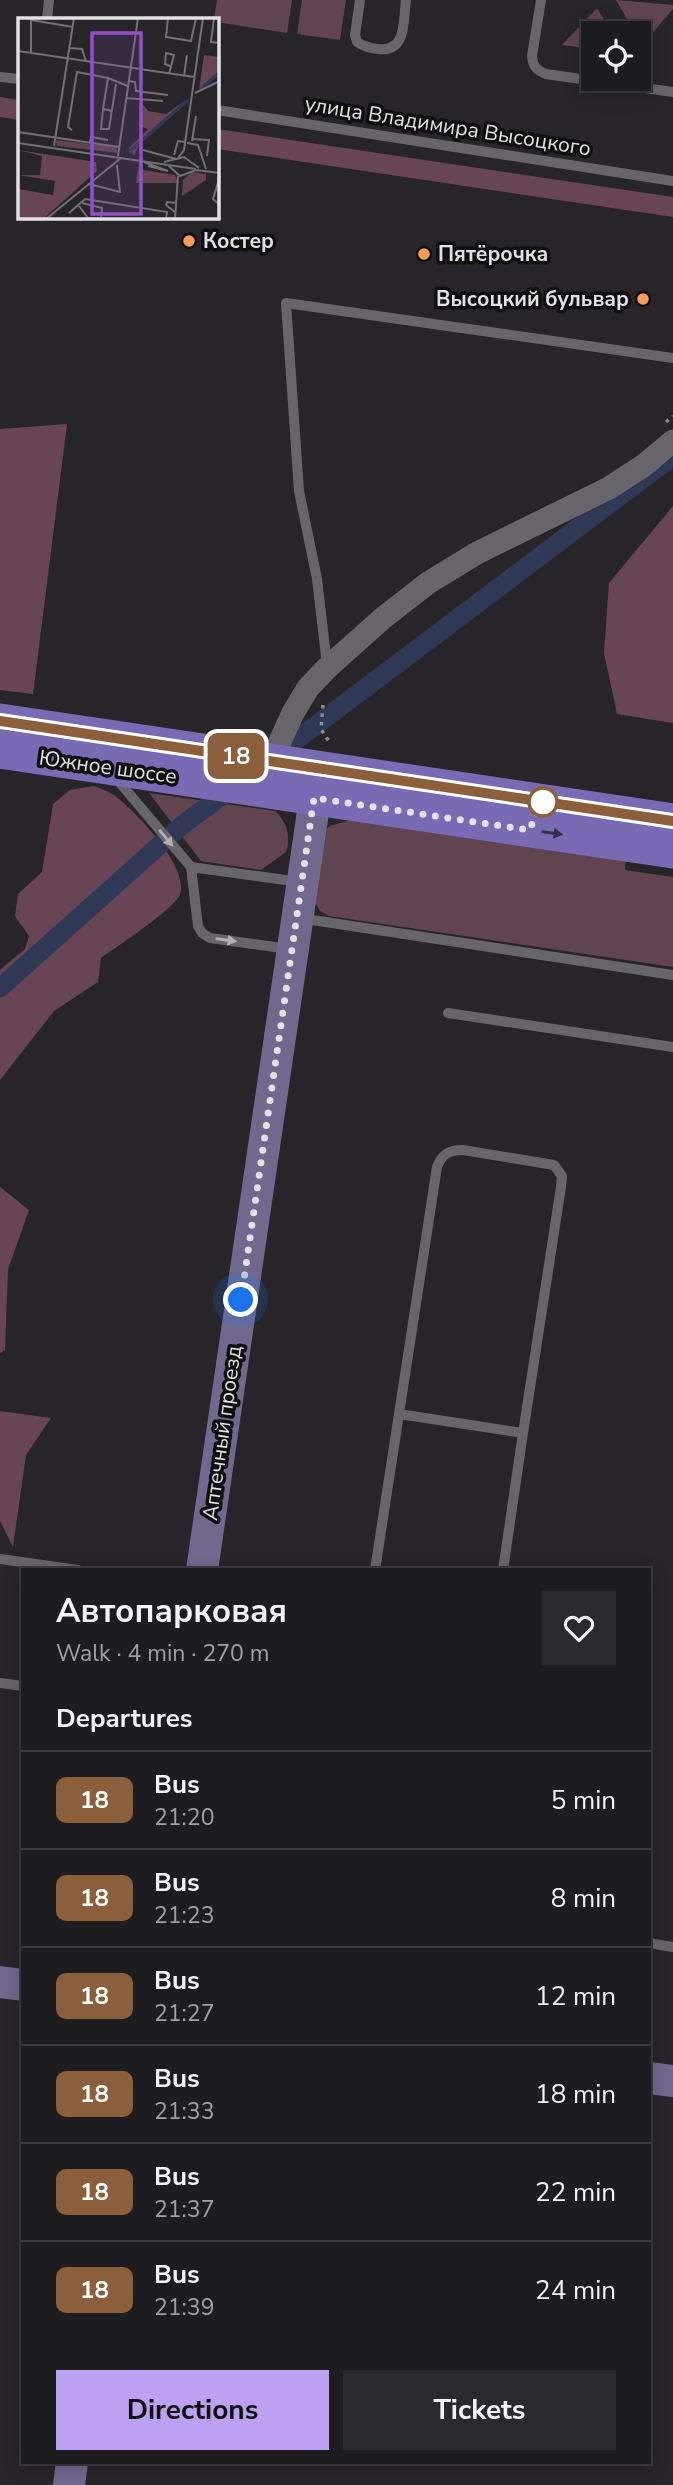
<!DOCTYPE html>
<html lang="en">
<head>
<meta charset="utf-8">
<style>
  :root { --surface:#1d1c1f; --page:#2a292c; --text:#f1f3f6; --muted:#a0a1a4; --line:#3b3a3d; --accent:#bca0f2 }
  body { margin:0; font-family:"Nunito Sans",sans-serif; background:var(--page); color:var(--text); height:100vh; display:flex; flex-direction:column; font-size:26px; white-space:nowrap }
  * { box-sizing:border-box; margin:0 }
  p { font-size:23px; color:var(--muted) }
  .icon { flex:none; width:38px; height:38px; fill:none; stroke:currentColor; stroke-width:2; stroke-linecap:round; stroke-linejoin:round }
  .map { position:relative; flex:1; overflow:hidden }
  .sheet { position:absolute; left:21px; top:1568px; width:630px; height:896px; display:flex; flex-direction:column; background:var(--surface); border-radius:0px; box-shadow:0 4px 18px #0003,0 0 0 2px var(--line) }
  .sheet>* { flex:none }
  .badge { padding:0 14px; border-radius:10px; font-size:24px; line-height:46px }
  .tools { position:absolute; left:581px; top:21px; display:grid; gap:14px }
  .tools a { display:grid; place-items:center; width:70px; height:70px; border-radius:0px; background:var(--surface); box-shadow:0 4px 18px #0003,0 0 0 2px var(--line); font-size:35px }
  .you { position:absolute; width:35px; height:35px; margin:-18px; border:5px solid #fff; border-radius:50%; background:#1a73e8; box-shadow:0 0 0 10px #1a73e833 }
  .map>.badge { position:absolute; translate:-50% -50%; box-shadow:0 0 0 4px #fff }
  h2 { padding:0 35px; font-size:26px; line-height:63px }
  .round { display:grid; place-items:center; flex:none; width:74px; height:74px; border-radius:0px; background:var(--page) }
  .head { display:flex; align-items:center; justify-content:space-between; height:119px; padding:0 35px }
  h1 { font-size:33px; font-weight:700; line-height:52px }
  .cta { display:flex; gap:14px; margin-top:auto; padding:14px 35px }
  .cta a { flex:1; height:80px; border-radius:0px; background:var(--accent); color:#111; font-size:28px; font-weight:700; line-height:80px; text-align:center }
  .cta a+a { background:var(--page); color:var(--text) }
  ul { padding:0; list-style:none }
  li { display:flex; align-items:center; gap:21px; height:98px; padding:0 35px; border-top:2px solid var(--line) }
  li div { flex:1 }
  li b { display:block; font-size:26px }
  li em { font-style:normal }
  li .badge { min-width:77px; font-weight:700; text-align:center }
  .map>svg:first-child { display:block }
</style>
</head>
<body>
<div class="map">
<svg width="673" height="2485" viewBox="0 0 673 2485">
  <rect width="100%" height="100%" fill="#272529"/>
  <!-- green -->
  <path fill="#604551" d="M217,0H292L287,33L217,22V19H214Z
    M302,0H346L340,40L297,34Z
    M616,0L673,5V9L642,45L639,33H635Z
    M597,8L612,33H593V49L562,45Z
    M149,793L275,811C287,822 291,836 286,852L261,870L201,861Z
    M354,819L626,860L625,870L673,877V967L329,916L320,911L313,899L321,834L330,826Z"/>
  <!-- forest -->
  <path fill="#684555" d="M0,97L19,100V120L0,117Z
    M217,129L673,197V217L217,149Z
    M67,424L33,694L0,690V429Z
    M673,506V723L617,714L604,653L609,583Z
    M94,786C101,789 108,791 114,795C134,810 190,867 180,894C175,909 116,947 101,958L98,982L54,1011L0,1080V970L25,949L29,936L15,916L18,894L42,872L53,804L70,790Z
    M0,1187L29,1210L8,1269L5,1350L0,1353Z
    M0,1411L51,1418L26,1455L13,1547L0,1521Z"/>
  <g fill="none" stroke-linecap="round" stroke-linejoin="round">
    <!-- canal -->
    <path stroke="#2f3956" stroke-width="19" d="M271,759L673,456
      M0,988L181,826L235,786"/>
    <!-- path -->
    <path stroke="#8b8a8c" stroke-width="3.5" stroke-dasharray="3.5 5" stroke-linecap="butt" d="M666,422L673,416
      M323,705L321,729L330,743"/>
    <!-- lane -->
    <path stroke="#68656a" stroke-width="10" d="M360,0L355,35L357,42C364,47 370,48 378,49C407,53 403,21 406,0
      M541,0L532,56C533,66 536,70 546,74L673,92
      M47,19L49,0
      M0,77L19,79
      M217,110L673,181
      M327,665L317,579L299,491L286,303L673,358
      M115,777L191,867L198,926L202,933L210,938L289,949
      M191,867L300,882
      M299,918L673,975
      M448,1013L673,1047
      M0,1559L78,1570
      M375,1570L437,1167C442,1154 449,1150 463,1150L554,1165L562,1176L561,1187L523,1433L399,1414
      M503,1570L523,1433
      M0,1683L23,1686
      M649,1943L673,1947"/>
    <!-- street -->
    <path stroke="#68656a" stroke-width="23" d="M271,761L293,713L308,688L327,668L383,618L428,583L477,553L609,488L643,466L673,441"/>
    <!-- secondary -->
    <path stroke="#71688e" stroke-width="32" d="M202,1570L315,798
      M0,1982L23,1985
      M649,2078L673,2081
      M69,2485L72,2462"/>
    <!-- primary -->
    <path stroke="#796bb3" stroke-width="35" d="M0,721L673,821
      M0,751L673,851"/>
  </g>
  <!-- one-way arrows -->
  <defs><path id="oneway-solid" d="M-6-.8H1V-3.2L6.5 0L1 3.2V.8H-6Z" transform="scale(1.75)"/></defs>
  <use fill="#352f49" href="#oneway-solid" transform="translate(552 833) rotate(8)"/>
  <g fill="#b1afb3">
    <use href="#oneway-solid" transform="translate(166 838) rotate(50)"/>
    <use href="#oneway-solid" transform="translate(226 940) rotate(8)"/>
  </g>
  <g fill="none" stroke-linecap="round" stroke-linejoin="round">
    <defs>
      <path id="line" d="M0,721L673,821"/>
    </defs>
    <!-- line casing -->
    <use href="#line" stroke="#fff" stroke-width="16"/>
    <!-- line -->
    <use href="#line" stroke="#8b5e3c" stroke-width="10"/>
    <!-- walk -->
    <path stroke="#e2e1e3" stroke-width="7" stroke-dasharray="0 12.6" d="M241,1300L314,798L529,830L543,802"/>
  </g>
  <!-- markers -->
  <g fill="#fd9c57" stroke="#100f10" stroke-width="2.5">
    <circle cx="189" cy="241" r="7"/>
    <circle cx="424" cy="254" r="7"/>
    <circle cx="643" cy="299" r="7"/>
  </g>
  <circle fill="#fff" stroke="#8b5e3c" stroke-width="3.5" cx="543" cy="802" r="14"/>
  <g text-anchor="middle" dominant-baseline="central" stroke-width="7" stroke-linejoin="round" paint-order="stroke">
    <!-- street labels -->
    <g font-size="21" fill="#e2e1e3" stroke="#100f10">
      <text transform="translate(448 126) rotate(9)">улица Владимира Высоцкого</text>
      <text transform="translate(108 767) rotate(8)">Южное шоссе</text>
      <text transform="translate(222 1433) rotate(-82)">Аптечный проезд</text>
    </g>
    <!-- poi labels -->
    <g font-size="21" font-weight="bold" fill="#e2e1e3" stroke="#100f10" text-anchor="start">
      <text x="203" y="241">Костер</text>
      <text x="438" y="254">Пятёрочка</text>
      <text x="629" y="299" text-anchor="end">Высоцкий бульвар</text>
    </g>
  </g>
  <!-- overview -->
  <g transform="translate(18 18)">
    <rect width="201" height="201" fill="#272529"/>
    <path d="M38,122L99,129L100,135L39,128ZM174,154L188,156V162L164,178L165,162Z" fill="#604551"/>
    <path d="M186,37L201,39V57L181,72ZM168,82L121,127L116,138L111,130L130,111L121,108L122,83L130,93L148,96ZM0,132L78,144L79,153L25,201H0V171L35,177L37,163L0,157H22L24,138ZM121,145L125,152L157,157L160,165H118Z" fill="#684555"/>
    <path fill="none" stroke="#2f3956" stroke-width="3.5" d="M185,69L202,54M111,134L171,81"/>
    <path fill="none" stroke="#727073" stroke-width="2" d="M150,0L148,19L173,23L178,0M196,0L193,24L202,25M52,30L64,31L68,43M0,33L176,59M13,35V2L55,9M151,56L156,37L148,35L147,46L152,48M166,58L169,37M111,63L117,64L118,73L150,77M177,75L202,63M108,80L145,83M85,91L90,60L110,68M94,93L85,91L83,111H91L98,66M54,112L50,109L59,54L90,60M0,114L101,129M174,121L191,122L189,138M174,123L178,98M72,124L73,119L90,122M0,125L150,147L162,158L178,152L202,155M169,125L180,127L188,151M36,128L56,0M125,132L158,141M156,137L160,123L167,124M100,138L120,0M160,140L166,132L185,0M126,144L150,153L130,148M146,144L166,139L181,150M150,147L178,151M202,158L195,181L202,187M71,166L102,174L99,147M64,185L84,190L83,201M61,188L70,200L79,201M51,195L67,181L149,194L148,201M158,195L148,187L149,184L159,185M28,201L103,140M157,201L160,158"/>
    <path fill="#9050c6" fill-opacity="0.15" stroke="#9050c6" stroke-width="3.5" d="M74,15H123V196H74Z"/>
    <rect width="201" height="201" fill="none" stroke="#e2e1e3" stroke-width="3.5"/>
  </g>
</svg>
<div class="tools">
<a><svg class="icon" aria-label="locate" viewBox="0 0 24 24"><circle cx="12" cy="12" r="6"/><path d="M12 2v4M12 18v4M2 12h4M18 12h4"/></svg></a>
</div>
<div class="you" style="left:241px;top:1300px"></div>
<b class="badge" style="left:236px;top:756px;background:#8b5e3c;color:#fff">18</b>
<section class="sheet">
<div class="head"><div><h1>Автопарковая</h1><p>Walk · 4 min · 270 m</p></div><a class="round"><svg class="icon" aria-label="heart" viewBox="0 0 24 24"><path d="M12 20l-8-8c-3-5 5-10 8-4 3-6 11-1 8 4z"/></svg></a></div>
<h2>Departures</h2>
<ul>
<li><span class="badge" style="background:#8b5e3c;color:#fff">18</span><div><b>Bus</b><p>21:20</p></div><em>5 min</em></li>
<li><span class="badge" style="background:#8b5e3c;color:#fff">18</span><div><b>Bus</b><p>21:23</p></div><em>8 min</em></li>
<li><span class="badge" style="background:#8b5e3c;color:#fff">18</span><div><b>Bus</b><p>21:27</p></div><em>12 min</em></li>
<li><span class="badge" style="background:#8b5e3c;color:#fff">18</span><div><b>Bus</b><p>21:33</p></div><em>18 min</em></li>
<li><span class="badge" style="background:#8b5e3c;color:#fff">18</span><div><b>Bus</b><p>21:37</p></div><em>22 min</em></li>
<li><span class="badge" style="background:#8b5e3c;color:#fff">18</span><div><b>Bus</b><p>21:39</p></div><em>24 min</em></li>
</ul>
<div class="cta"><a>Directions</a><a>Tickets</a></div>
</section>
</div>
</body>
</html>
